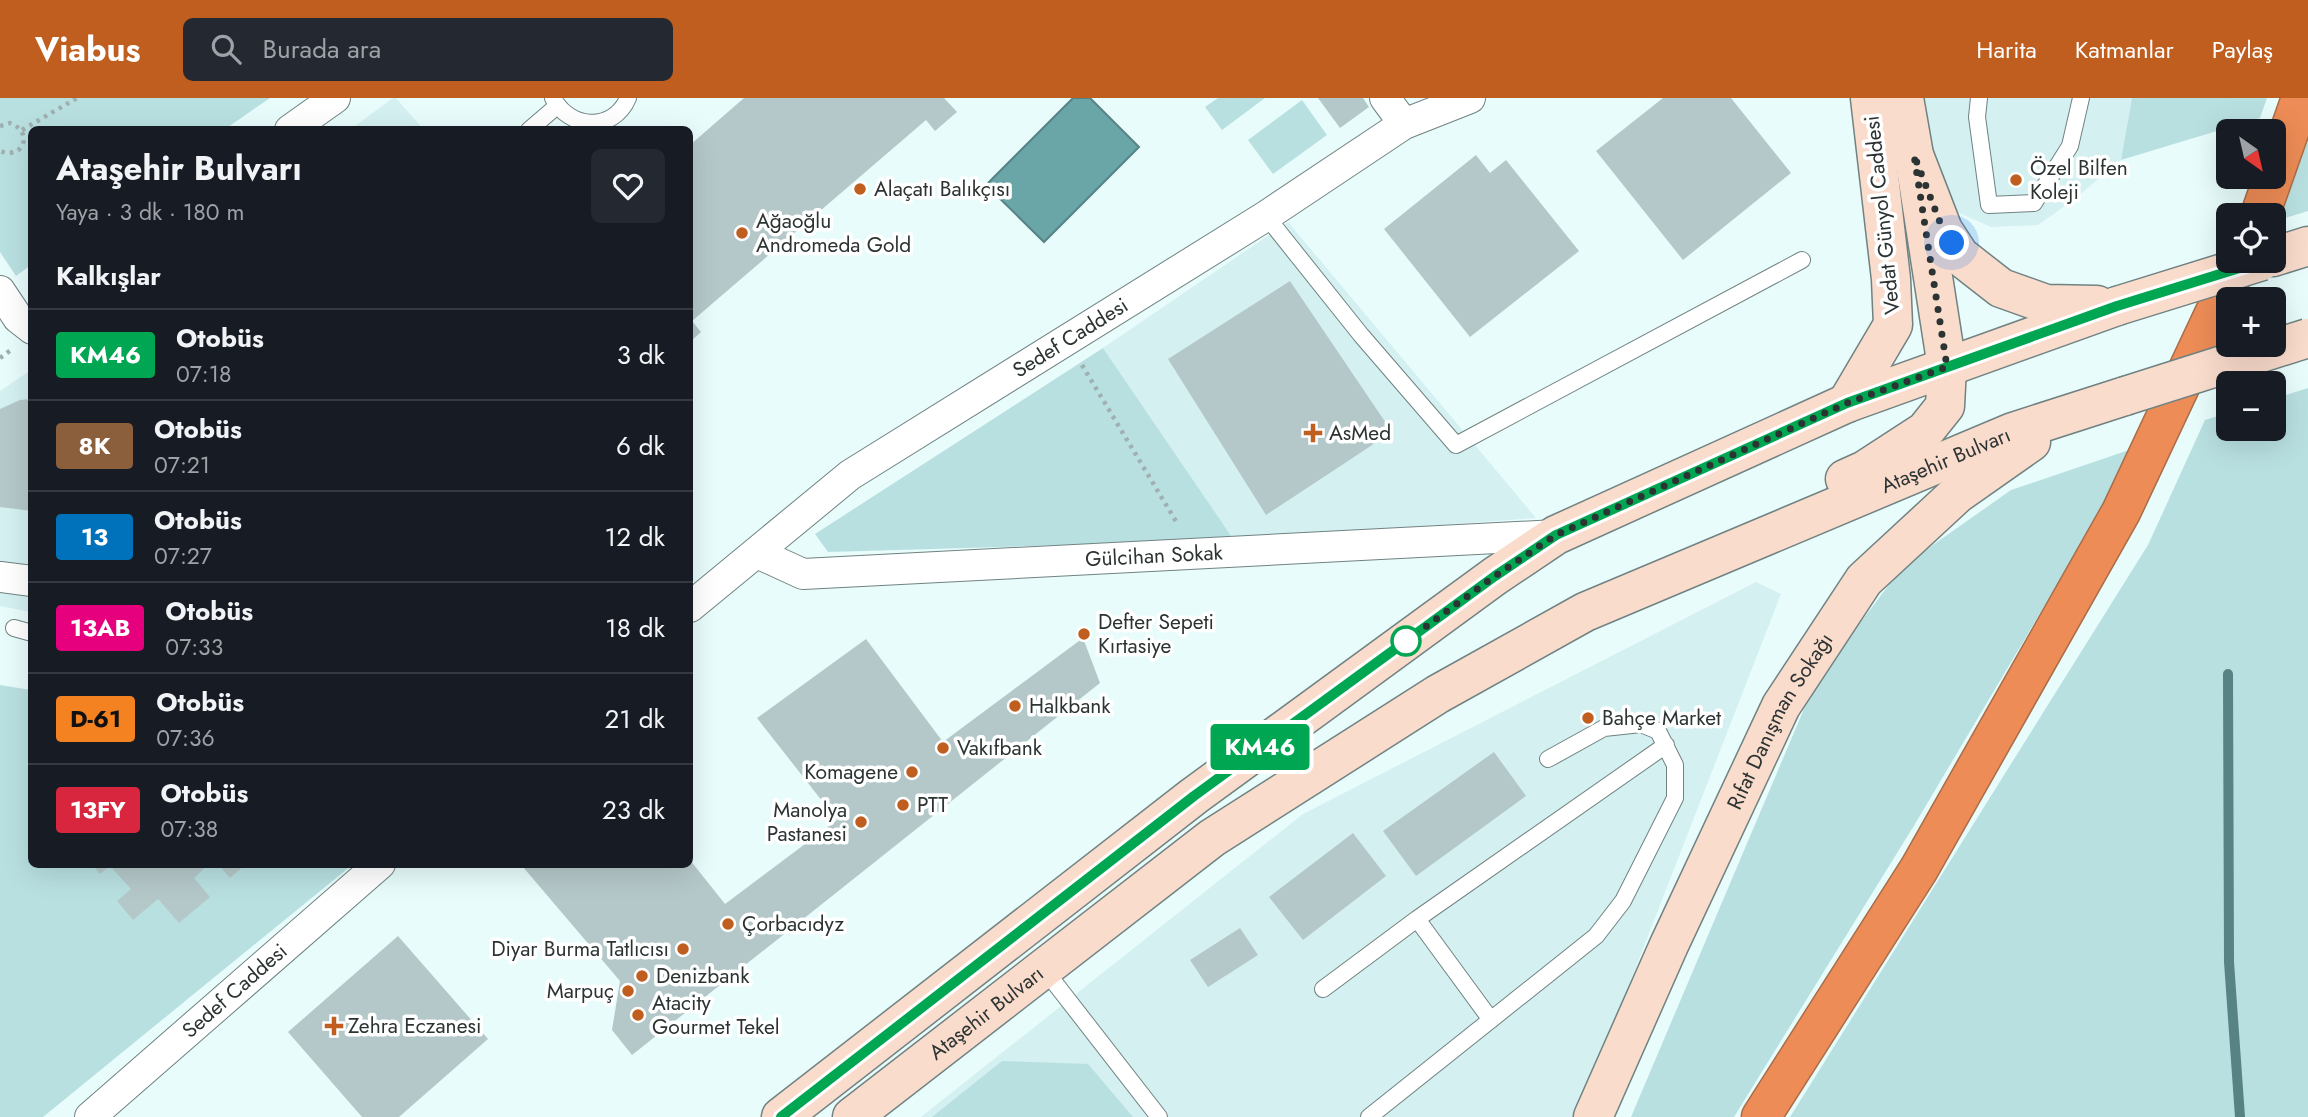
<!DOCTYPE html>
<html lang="tr">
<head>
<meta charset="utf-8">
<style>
  :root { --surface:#171b24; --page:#242831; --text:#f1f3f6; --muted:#9ea1a6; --line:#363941; --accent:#bf5e1e }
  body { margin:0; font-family:Jost,sans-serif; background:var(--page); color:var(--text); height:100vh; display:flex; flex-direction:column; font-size:26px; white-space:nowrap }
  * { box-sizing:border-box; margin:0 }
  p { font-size:23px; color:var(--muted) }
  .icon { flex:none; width:38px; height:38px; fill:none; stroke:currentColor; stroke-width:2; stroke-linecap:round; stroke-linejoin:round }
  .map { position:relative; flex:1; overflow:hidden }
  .drawer { position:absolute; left:28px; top:28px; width:665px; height:742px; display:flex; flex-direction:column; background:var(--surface); border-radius:10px; box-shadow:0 7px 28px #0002 }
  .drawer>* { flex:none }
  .badge { padding:0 14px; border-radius:5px; font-size:24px; line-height:46px }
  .needle { width:46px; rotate:146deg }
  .tools { position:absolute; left:2216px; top:21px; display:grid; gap:14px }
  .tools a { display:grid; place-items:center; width:70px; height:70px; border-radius:10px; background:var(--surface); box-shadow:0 7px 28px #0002; font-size:35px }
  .you { position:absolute; width:35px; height:35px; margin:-18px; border:5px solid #fff; border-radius:50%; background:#1a73e8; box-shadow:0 0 0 10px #1a73e833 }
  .map>.badge { position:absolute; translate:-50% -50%; box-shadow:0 0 0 4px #fff }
  h2 { padding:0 28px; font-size:26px; line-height:63px }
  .round { display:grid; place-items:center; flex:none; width:74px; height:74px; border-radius:10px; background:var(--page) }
  .summary { display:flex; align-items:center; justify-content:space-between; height:119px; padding:0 28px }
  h1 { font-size:33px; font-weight:700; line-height:52px }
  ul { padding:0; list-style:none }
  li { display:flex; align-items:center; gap:21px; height:91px; padding:0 28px; border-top:2px solid var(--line) }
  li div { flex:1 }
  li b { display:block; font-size:26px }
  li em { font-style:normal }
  li .badge { min-width:77px; font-weight:700; text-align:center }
  header { display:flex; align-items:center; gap:42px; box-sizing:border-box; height:98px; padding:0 35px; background:var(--accent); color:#fff }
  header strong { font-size:33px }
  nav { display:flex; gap:38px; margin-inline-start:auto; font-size:24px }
  .search { width:490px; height:63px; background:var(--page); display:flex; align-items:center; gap:18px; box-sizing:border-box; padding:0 24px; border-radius:10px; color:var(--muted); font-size:26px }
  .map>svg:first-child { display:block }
</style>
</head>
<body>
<header>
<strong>Viabus</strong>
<div class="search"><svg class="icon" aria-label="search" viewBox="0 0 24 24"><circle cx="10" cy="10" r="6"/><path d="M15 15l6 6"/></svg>Burada ara</div>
<nav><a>Harita</a><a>Katmanlar</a><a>Paylaş</a></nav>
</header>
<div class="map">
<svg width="2308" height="1019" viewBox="0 0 2308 1019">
  <rect width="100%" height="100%" fill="#e8fcfc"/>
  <!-- built -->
  <path fill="#d4f0f1" d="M393,0H396L423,31H351Z
    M1920,0H2132L2121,62L2072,103L2038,127L1991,129L1941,107Z
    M1288,124L1536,420L1234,442L1103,250Z
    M31,272V514L0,508V293Z
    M1756,484L1781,496L1608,941L1573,1019H921L1303,716Z"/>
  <!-- green -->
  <path fill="#b9e0e1" d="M0,0H270L225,31L32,32L31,167L16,178L0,154Z
    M1218,0H1265L1222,32L1205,9Z
    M2132,0H2267L2260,20L2121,62Z
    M1302,2L1327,37L1273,76L1248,42Z
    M2308,9V113L2279,122Z
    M1103,250L1234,442L828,454L815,436Z
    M2308,290V1019H1790L2148,447L2205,322L2228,315V331H2273V301Z
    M2132,351L2109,399L1915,726L1734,1019H1631L1815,585L1903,468L2011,392Z
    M0,587L31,592L32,766L352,767L43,1019H0Z
    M1002,963L1088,966L1133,1019H932Z"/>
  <!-- water -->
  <path fill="#6aa5a8" stroke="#578385" stroke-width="2" d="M1073,0H1090L1139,49L1044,144L986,87Z"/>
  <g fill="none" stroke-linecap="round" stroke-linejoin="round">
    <!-- stream -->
    <path stroke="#578385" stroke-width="10" d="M2228,576L2229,864L2240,1019"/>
  </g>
  <!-- building -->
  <path fill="#b5c8c9" d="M744,0H944L957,14L935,33L926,22L692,223L701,234L690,244V47Z
    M1318,0H1363L1369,9L1340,30Z
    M1663,0H1731L1791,75L1683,162L1596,53Z
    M1476,57L1490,75L1506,62L1579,153L1470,239L1384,131Z
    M1290,183L1392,334L1266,417L1168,261Z
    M32,301V413L0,409V311L20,302Z
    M1083,540L1100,585L632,957L612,932L620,883L523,769L527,766H690V762L725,806L837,722L757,620L866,541L943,644Z
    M1494,654L1526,698L1416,778L1383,733Z
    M1353,735L1386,778L1303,842L1269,799Z
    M92,766H209L194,780L210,799L179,825L158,801L133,822L117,803L131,791L110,768L100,776Z
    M218,766H246L230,780Z
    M1240,830L1258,857L1208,889L1190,862Z
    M398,838L488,941L399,1019H362L288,934Z"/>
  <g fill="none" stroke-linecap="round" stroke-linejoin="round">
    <defs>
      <path id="lane" d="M553,0C569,31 613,35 628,0
        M1979,0L1977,19L1989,107L2034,105L2070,48L2081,0
        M529,32L557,8
        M1266,118L1361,237L1456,347L1802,162
        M14,530L32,535
        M1417,821L1491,922
        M1044,871L1159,1019
        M1323,891L1417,821L1666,647
        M1369,1019L1596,838L1623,803L1675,700V667L1658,633L1641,626L1604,630L1548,661"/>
      <g id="street">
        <path d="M1385,0L1404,26"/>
        <path d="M290,32L335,0"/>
        <path d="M0,193L18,220L32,231"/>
        <path id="s1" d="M757,455L803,476L1556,437"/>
        <path d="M0,479L32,483"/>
        <path id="s2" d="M690,509L850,377L1266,118L1404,26L1470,0"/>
        <path id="s3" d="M90,1019L380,766"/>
      </g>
      <g id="secondary">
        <path d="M1904,0L1914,57L1943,132L1960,158L2001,190L2046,206L2097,207"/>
        <path d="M2273,159L2308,148"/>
        <path d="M1847,305L1893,227L1891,181L1870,0"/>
        <path d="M1845,381L1865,372L1925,333L1945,308L1947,269L1914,57"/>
        <path d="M781,1019L1194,698L1495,478L1556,437L1847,305L2117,208"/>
        <path id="s4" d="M852,1019L1212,740L1438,596L1585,514L2013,334L2125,298"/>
        <path id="s5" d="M1593,1019L1669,847L1781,608L1864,482L1957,396L2031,344"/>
      </g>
      <path id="highway" d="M2260,117L2301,0
        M1761,1019L1919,771L2121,414L2239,163"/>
    </defs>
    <!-- lane casing -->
    <use href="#lane" stroke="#708282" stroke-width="18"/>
    <!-- street casing -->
    <use href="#street" stroke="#708282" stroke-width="32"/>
    <!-- secondary casing -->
    <use href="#secondary" stroke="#708282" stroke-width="41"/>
    <!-- highway casing -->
    <use href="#highway" stroke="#a96d4a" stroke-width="41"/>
    <!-- path -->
    <path stroke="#a0afaf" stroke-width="4.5" stroke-dasharray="3.5 5" stroke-linecap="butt" d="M0,28L10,25C34,34 24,62 0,53
      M22,32L77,0
      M0,260L11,252
      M1082,267L1177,425"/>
    <!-- lane -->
    <use href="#lane" stroke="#fff" stroke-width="16"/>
    <!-- street -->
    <use href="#street" stroke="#fff" stroke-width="30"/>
    <!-- secondary -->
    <use href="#secondary" stroke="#fadccc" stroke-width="38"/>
    <!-- highway -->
    <use href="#highway" stroke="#ed8c56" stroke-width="38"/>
    <defs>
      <path id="secondary-bridge" d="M2117,208L2262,163
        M2125,298L2308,240"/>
    </defs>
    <!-- secondary-bridge casing -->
    <use href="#secondary-bridge" stroke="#708282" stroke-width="41" stroke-linecap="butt"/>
    <!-- secondary-bridge -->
    <use href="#secondary-bridge" stroke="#fadccc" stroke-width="38"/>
  </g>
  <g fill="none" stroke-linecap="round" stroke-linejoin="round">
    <defs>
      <path id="line" d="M781,1019L1194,698L1495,478L1556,437L1847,305L2117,208L2262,163"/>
    </defs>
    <!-- line casing -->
    <use href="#line" stroke="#fff" stroke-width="16"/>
    <!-- line -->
    <use href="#line" stroke="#00a651" stroke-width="10"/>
    <!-- walk -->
    <path stroke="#2c3333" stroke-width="7" stroke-dasharray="0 12.6" d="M1406,543L1495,478L1556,437L1847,305L1947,269L1914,57L1943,132L1952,145"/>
  </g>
  <!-- markers -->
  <g fill="#bf5e1e" stroke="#fff" stroke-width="2.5">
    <circle cx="2016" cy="82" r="7"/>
    <circle cx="860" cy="91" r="7"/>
    <circle cx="742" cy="135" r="7"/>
    <path d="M1309.5 324.5h7v7h7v7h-7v7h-7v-7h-7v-7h7z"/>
    <circle cx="1084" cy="536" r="7"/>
    <circle cx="1015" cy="608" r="7"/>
    <circle cx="1588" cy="620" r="7"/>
    <circle cx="943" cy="650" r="7"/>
    <circle cx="912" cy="674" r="7"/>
    <circle cx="903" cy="707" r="7"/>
    <circle cx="861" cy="724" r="7"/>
    <circle cx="728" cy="826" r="7"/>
    <circle cx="683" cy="851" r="7"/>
    <circle cx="642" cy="878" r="7"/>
    <circle cx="628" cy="893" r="7"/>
    <circle cx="638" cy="917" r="7"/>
    <path d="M330.5 917.5h7v7h7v7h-7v7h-7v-7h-7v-7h7z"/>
  </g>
  <circle fill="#fff" stroke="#00a651" stroke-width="3.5" cx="1406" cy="543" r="14"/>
  <g text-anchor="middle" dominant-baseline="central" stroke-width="7" stroke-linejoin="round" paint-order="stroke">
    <!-- poi labels -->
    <g font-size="21" fill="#2c3333" stroke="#fff" text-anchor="start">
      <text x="2030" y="70">Özel Bilfen<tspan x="2030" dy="24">Koleji</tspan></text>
      <text x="874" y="91">Alaçatı Balıkçısı</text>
      <text x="756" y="123">Ağaoğlu<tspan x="756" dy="24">Andromeda Gold</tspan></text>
      <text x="1329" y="335">AsMed</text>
      <text x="1098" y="524">Defter Sepeti<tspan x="1098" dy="24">Kırtasiye</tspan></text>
      <text x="1029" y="608">Halkbank</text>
      <text x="1602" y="620">Bahçe Market</text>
      <text x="957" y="650">Vakıfbank</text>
      <text x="898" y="674" text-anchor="end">Komagene</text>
      <text x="917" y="707">PTT</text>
      <text x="847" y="712" text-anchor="end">Manolya<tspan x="847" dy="24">Pastanesi</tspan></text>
      <text x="742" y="826">Çorbacıdyz</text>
      <text x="669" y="851" text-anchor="end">Diyar Burma Tatlıcısı</text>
      <text x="656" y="878">Denizbank</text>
      <text x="614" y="893" text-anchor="end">Marpuç</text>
      <text x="652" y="905">Atacity<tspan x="652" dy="24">Gourmet Tekel</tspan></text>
      <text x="348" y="928">Zehra Eczanesi</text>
    </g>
    <!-- street labels -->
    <g font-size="21" fill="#2c3333" stroke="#fff">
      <text transform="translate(1882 117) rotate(-96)">Vedat Günyol Caddesi</text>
      <text stroke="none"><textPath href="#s2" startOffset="467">Sedef Caddesi</textPath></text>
      <text stroke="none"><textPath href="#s4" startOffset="1283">Ataşehir Bulvarı</textPath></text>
      <text stroke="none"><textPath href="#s1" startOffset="402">Gülcihan Sokak</textPath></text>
      <text stroke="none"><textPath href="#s5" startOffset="438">Rıfat Danışman Sokağı</textPath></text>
      <text stroke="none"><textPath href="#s3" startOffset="192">Sedef Caddesi</textPath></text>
      <text stroke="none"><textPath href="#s4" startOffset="170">Ataşehir Bulvarı</textPath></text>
    </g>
  </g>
</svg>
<div class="tools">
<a><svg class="needle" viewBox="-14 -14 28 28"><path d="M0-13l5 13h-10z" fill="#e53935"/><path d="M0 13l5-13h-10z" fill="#9ea1a6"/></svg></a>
<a><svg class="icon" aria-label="locate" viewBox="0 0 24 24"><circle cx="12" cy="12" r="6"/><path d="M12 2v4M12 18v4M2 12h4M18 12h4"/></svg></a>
<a>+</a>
<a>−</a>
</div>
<div class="you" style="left:1952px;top:145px"></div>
<b class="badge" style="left:1260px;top:649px;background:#00a651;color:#fff">KM46</b>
<section class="drawer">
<div class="summary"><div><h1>Ataşehir Bulvarı</h1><p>Yaya · 3 dk · 180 m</p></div><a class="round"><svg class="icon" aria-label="heart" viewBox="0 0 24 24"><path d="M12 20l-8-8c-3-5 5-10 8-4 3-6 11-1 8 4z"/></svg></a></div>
<h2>Kalkışlar</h2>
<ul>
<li><span class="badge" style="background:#00a651;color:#fff">KM46</span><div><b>Otobüs</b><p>07:18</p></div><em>3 dk</em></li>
<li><span class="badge" style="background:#8b5e3c;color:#fff">8K</span><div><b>Otobüs</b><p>07:21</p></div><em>6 dk</em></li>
<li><span class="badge" style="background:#0072bc;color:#fff">13</span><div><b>Otobüs</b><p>07:27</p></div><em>12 dk</em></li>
<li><span class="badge" style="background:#e6007e;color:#fff">13AB</span><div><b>Otobüs</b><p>07:33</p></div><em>18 dk</em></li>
<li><span class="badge" style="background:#f58220;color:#111">D-61</span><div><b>Otobüs</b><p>07:36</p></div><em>21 dk</em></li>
<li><span class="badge" style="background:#d7263d;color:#fff">13FY</span><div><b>Otobüs</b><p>07:38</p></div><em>23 dk</em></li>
</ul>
</section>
</div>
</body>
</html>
